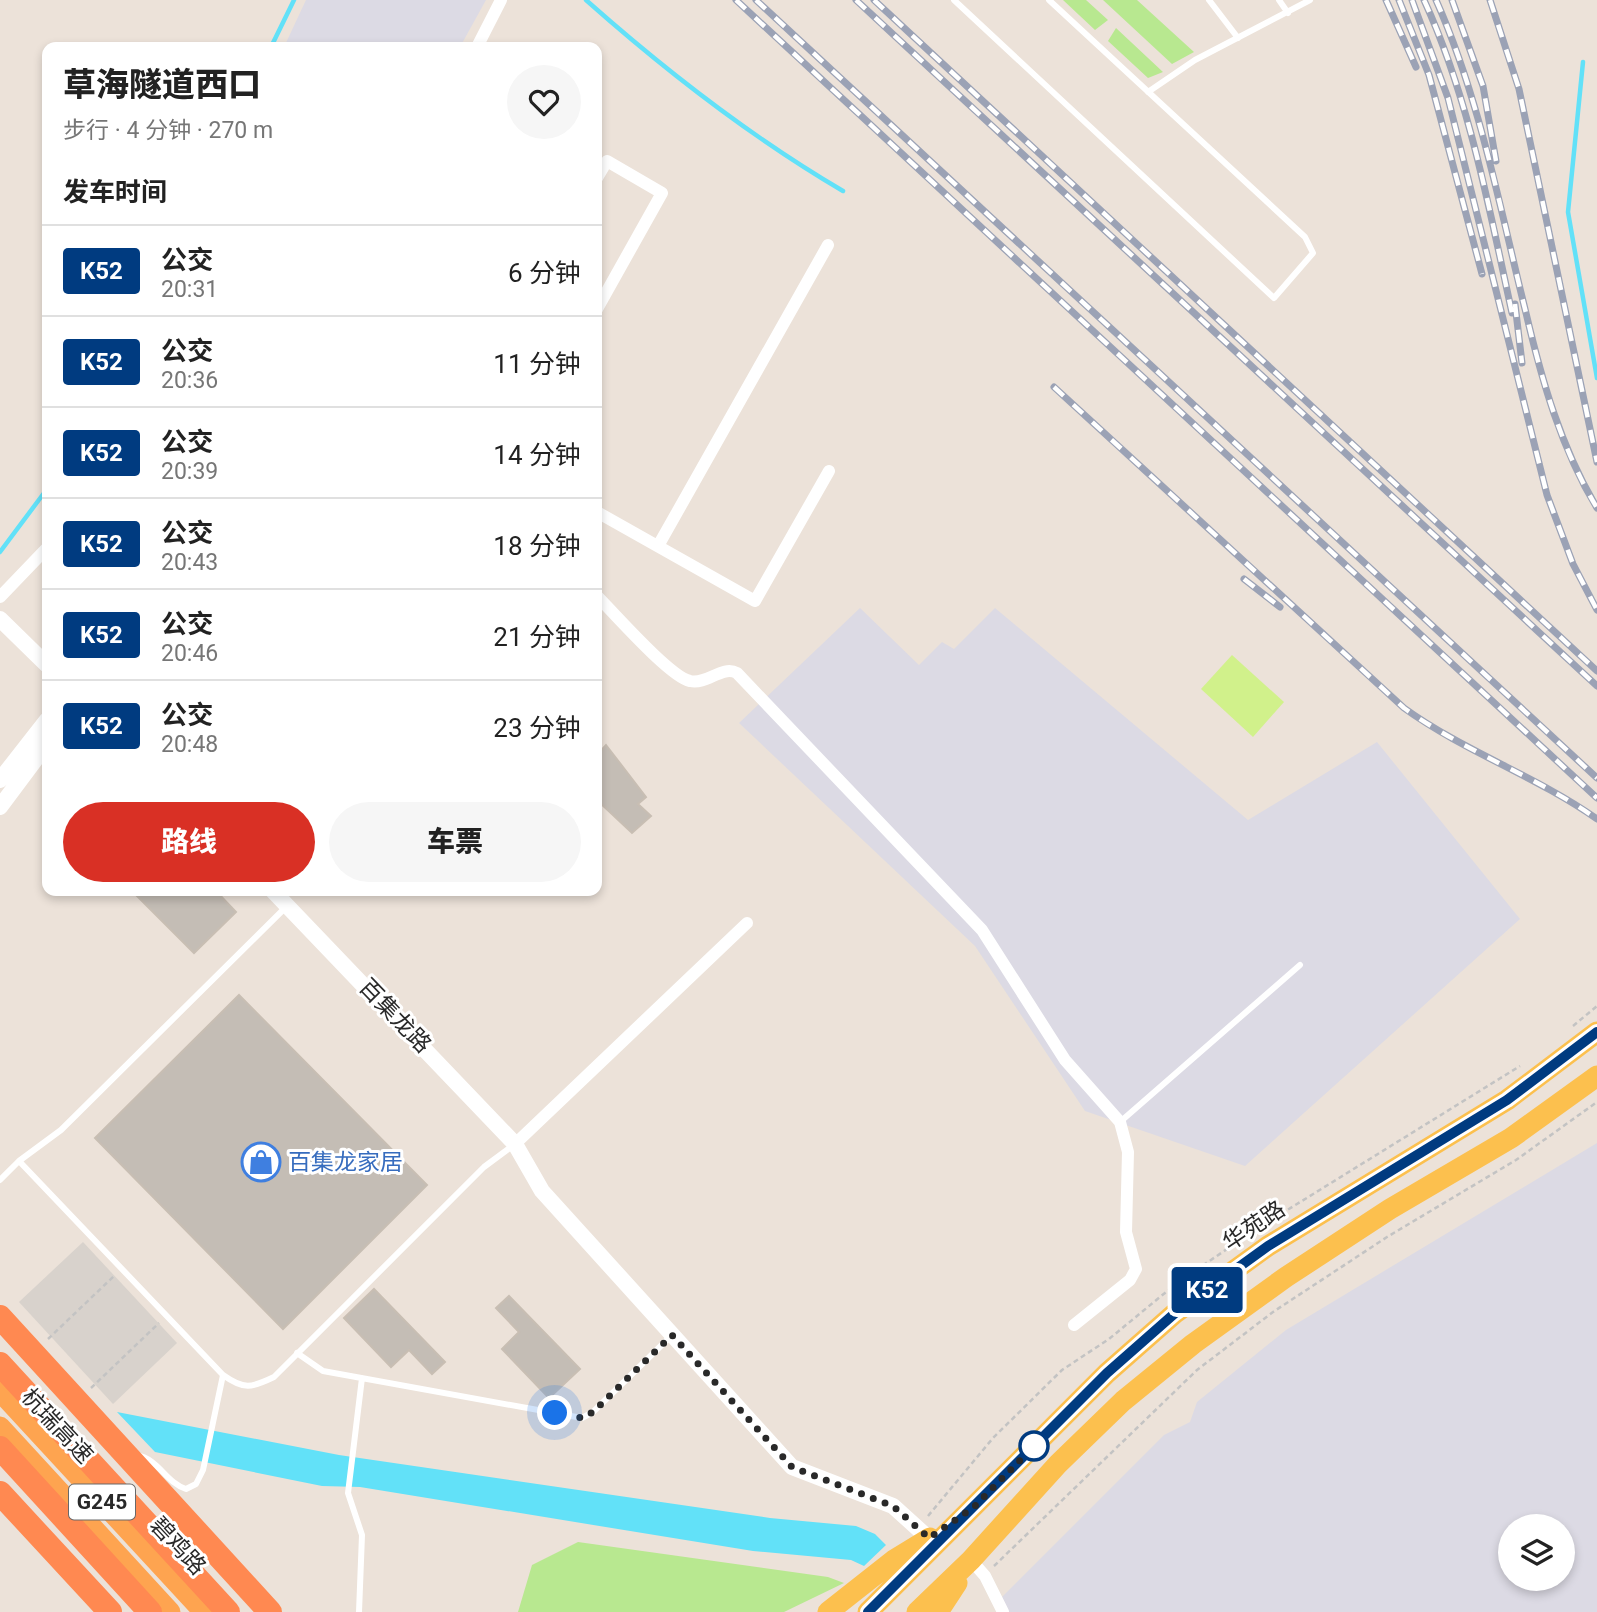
<!DOCTYPE html>
<html lang="zh">
<head>
<meta charset="utf-8">
<style>
  :root { --surface:#fff; --page:#f6f6f6; --text:#222; --muted:#767676; --line:#e0e0e0; --accent:#d93025 }
  body { margin:0; font-family:Roboto,"Noto Sans SC",sans-serif; background:var(--page); color:var(--text); height:100vh; display:flex; flex-direction:column; font-size:26px; white-space:nowrap }
  * { box-sizing:border-box; margin:0 }
  p { font-size:23px; color:var(--muted) }
  .icon { flex:none; width:38px; height:38px; fill:none; stroke:currentColor; stroke-width:2; stroke-linecap:round; stroke-linejoin:round }
  .map { position:relative; flex:1; overflow:hidden }
  .details { position:absolute; left:42px; top:42px; width:560px; height:854px; display:flex; flex-direction:column; background:var(--surface); border-radius:14px; box-shadow:0 4px 10px #0003 }
  .details>* { flex:none }
  .badge { padding:0 14px; border-radius:5px; font-size:24px; line-height:46px }
  .fabs { position:absolute; left:1498px; top:1514px; display:grid; gap:14px }
  .fabs a { display:grid; place-items:center; width:77px; height:77px; border-radius:50%; background:var(--surface); box-shadow:0 4px 10px #0003; font-size:35px }
  .you { position:absolute; width:35px; height:35px; margin:-18px; border:5px solid #fff; border-radius:50%; background:#1a73e8; box-shadow:0 0 0 10px #1a73e833 }
  .map>.badge { position:absolute; translate:-50% -50%; box-shadow:0 0 0 4px #fff }
  h2 { padding:0 21px; font-size:26px; line-height:63px }
  .round { display:grid; place-items:center; flex:none; width:74px; height:74px; border-radius:37px; background:var(--page) }
  .head { display:flex; align-items:center; justify-content:space-between; height:119px; padding:0 21px }
  h1 { font-size:33px; font-weight:800; line-height:52px }
  .primary-button { display:flex; gap:14px; margin-top:auto; padding:14px 21px }
  .primary-button a { flex:1; height:80px; border-radius:42px; background:var(--accent); color:#fff; font-size:28px; font-weight:800; line-height:80px; text-align:center }
  .primary-button a+a { background:var(--page); color:var(--text) }
  ul { padding:0; list-style:none }
  li { display:flex; align-items:center; gap:21px; height:91px; padding:0 21px; border-top:2px solid var(--line) }
  li div { flex:1 }
  li b { display:block; font-size:26px }
  li em { font-style:normal }
  li .badge { min-width:77px; font-weight:700; text-align:center }
  .map>svg:first-child { display:block }
</style>
</head>
<body>
<div class="map">
<svg width="1597" height="1612" viewBox="0 0 1597 1612">
  <rect width="100%" height="100%" fill="#ece2d9"/>
  <!-- industrial -->
  <path fill="#dcdae4" fill-rule="evenodd" d="M306,0H486L460,47H284Z
    M860,608L919,665L942,642L954,649L995,608L1248,820L1377,742L1520,919L1245,1166L1085,1111L975,946L739,723Z
    M1597,1143V1612H1009L1002,1597L1164,1435L1190,1422L1197,1402L1286,1330ZM1510,1526H1563V1578H1510Z"/>
  <!-- green -->
  <path fill="#b8e890" d="M1063,0H1086L1108,20L1095,30Z
    M1103,0H1137L1194,52L1172,64Z
    M1116,28L1163,72L1148,78L1108,41Z
    M578,1542L828,1577L844,1583L784,1612H518L532,1565Z"/>
  <!-- pitch -->
  <path fill="#d1f18b" d="M1232,655L1284,702L1253,737L1201,689Z"/>
  <!-- plaza -->
  <path fill="#d8d2cc" d="M83,1242L177,1343L113,1404L19,1302Z"/>
  <!-- water -->
  <path fill="#62e1f8" d="M117,1412L339,1455L770,1518L856,1526L875,1534L886,1545L864,1566L851,1560L753,1551L360,1487L322,1486L155,1452Z"/>
  <g fill="none" stroke-linecap="round" stroke-linejoin="round">
    <!-- stream -->
    <path stroke="#62e1f8" stroke-width="4.5" d="M586,0C666,71 751,137 843,191
      M271,47L294,0
      M1583,62L1568,212L1597,378
      M0,552L47,489"/>
  </g>
  <!-- building -->
  <path fill="#c4bdb5" stroke="#c8beb3" stroke-width="2" d="M606,745L646,797L638,804L651,816L632,833L597,800V755Z
    M132,891H216L236,912L194,953Z
    M239,995L427,1185L283,1329L95,1138Z
    M374,1289L445,1362L432,1374L409,1350L391,1367L344,1318Z
    M509,1296L580,1369L549,1398L502,1349L519,1332L496,1308Z"/>
  <g fill="none" stroke-linecap="round" stroke-linejoin="round">
    <!-- path -->
    <path stroke="#c3c3c3" stroke-width="2.5" stroke-dasharray="5 3.5" stroke-linecap="butt" d="M1573,1026L1597,1006
      M48,1339L114,1276
      M91,1388L159,1323
      M928,1516L993,1438L1062,1370L1109,1339L1177,1283L1255,1230L1520,1066
      M994,1566L1197,1370L1273,1312L1387,1237L1516,1160L1597,1102"/>
    <!-- service -->
    <path stroke="#fff" stroke-width="6" d="M954,0L1274,298L1313,253L1305,237L1049,0
      M1209,0L1238,38
      M1279,0L1288,13
      M1148,92L1195,60L1310,0
      M1120,1122L1300,965
      M19,1161L223,1375C244,1390 251,1388 274,1377L484,1167L515,1144
      M0,1180L19,1161L61,1130L287,906
      M297,1353L323,1371L582,1418L593,1412L671,1336
      M136,1455C159,1459 165,1482 186,1489L196,1484L203,1470L223,1375
      M359,1612L362,1535L348,1493L362,1378"/>
    <!-- minor -->
    <path stroke="#fff" stroke-width="12" d="M477,47L501,0
      M597,178L607,161L662,193L597,309
      M597,512L755,601L829,471
      M658,546L828,245
      M597,596C614,613 670,677 690,681C707,685 722,665 737,673L982,930L1065,1060L1120,1122L1128,1152L1126,1232L1136,1269L1130,1280L1074,1325
      M0,597L47,548
      M515,1144L747,923
      M971,1560L985,1576L1003,1612"/>
    <!-- tertiary -->
    <path stroke="#fff" stroke-width="16" d="M0,619L47,665
      M0,780L47,720
      M0,807L47,744
      M273,891L515,1144L542,1191L792,1467L893,1506L935,1544"/>
    <!-- primary -->
    <path stroke="#fcc04e" stroke-width="21" d="M828,1612L894,1560L930,1538
      M868,1612L1107,1373L1174,1314L1268,1246L1507,1100L1597,1032
      M917,1612L971,1560L1058,1464L1123,1401L1193,1344L1286,1277L1390,1209L1511,1138L1597,1076
      M938,1612L957,1583"/>
    <!-- trunk -->
    <path stroke="#fea450" stroke-width="21" d="M0,1391L204,1612
      M0,1427L170,1612"/>
    <!-- motorway -->
    <path stroke="#ff8951" stroke-width="24" d="M0,1317L270,1612
      M0,1364L228,1612
      M0,1448L150,1612
      M0,1493L110,1612"/>
    <defs>
      <path id="rail" d="M736,0L1597,798
        M756,0L1597,778
        M856,0L1597,686
        M874,0L1597,671
        M1386,0L1416,67
        M1399,0L1429,75L1482,274
        M1412,0L1448,98L1547,495L1573,564L1597,610
        M1424,0C1469,98 1489,208 1512,313
        M1436,0C1480,99 1500,209 1526,313C1542,381 1561,448 1597,508
        M1452,0L1483,86L1496,161
        M1490,0L1519,89L1597,462
        M1515,304L1522,363
        M1054,387L1404,708C1465,752 1536,776 1597,819
        M1244,579L1280,607"/>
    </defs>
    <!-- rail casing -->
    <use href="#rail" stroke="#9ba2b5" stroke-width="7"/>
    <!-- rail -->
    <use href="#rail" stroke="#fff" stroke-width="4.5" stroke-dasharray="13" stroke-linecap="butt"/>
  </g>
  <g fill="none" stroke-linecap="round" stroke-linejoin="round">
    <defs>
      <path id="line" d="M868,1612L1107,1373L1174,1314L1268,1246L1507,1100L1597,1032"/>
    </defs>
    <!-- line casing -->
    <use href="#line" stroke="#fff" stroke-width="16"/>
    <!-- line -->
    <use href="#line" stroke="#003b80" stroke-width="10"/>
    <!-- walk -->
    <path stroke="#292929" stroke-width="7" stroke-dasharray="0 12.6" d="M555,1413L582,1418L593,1412L672,1335L792,1467L893,1506L929,1538L974,1507L1034,1446"/>
  </g>
  <!-- icons -->
  <defs>
    <symbol id="shop-ring" viewBox="-11 -11 22 22"><circle r="9.5" fill="#fff" stroke="#3f7fe0" stroke-width="1.5"/><path d="M-5-2.5h2.3a2.7 3.5 0 0 1 5.4 0H5L5.5 6h-11ZM-1.5-2.5h3a1.5 2.3 0 0 0-3 0Z" fill="#3f7fe0"/></symbol>
  </defs>
  <g fill-rule="evenodd">
    <use href="#shop-ring" x="239" y="1140" width="44" height="44"/>
  </g>
  <!-- markers -->
  <circle fill="#fff" stroke="#003b80" stroke-width="3.5" cx="1034" cy="1446" r="14"/>
  <g text-anchor="middle" dominant-baseline="central" stroke-width="6" stroke-linejoin="round" paint-order="stroke">
    <!-- shield labels -->
    <rect fill="#fff" stroke="#696969" stroke-width="2" x="69" y="1484.5" width="66" height="35" rx="5"/>
    <g font-size="21" font-weight="bold" fill="#292929">
      <text x="102" y="1502">G245</text>
    </g>
    <!-- street labels -->
    <g font-size="23" fill="#292929" stroke="#fff">
      <text transform="translate(395 1016) rotate(46)">百集龙路</text>
      <text transform="translate(1254 1226) rotate(-34)">华苑路</text>
      <text transform="translate(57 1426) rotate(47)">杭瑞高速</text>
      <text transform="translate(178 1546) rotate(47)">碧鸡路</text>
    </g>
    <!-- shop labels -->
    <g font-size="23" fill="#366cbe" stroke="#fff" text-anchor="start">
      <text x="288" y="1162">百集龙家居</text>
    </g>
  </g>
</svg>
<div class="fabs">
<a><svg class="icon" aria-label="layers" viewBox="0 0 24 24"><path d="M12 4l9 5-9 5-9-5zM3 14l9 5 9-5"/></svg></a>
</div>
<div class="you" style="left:555px;top:1413px"></div>
<b class="badge" style="left:1207px;top:1290px;background:#003b80;color:#fff">K52</b>
<section class="details">
<div class="head"><div><h1>草海隧道西口</h1><p>步行 · 4 分钟 · 270 m</p></div><a class="round"><svg class="icon" aria-label="heart" viewBox="0 0 24 24"><path d="M12 20l-8-8c-3-5 5-10 8-4 3-6 11-1 8 4z"/></svg></a></div>
<h2>发车时间</h2>
<ul>
<li><span class="badge" style="background:#003b80;color:#fff">K52</span><div><b>公交</b><p>20:31</p></div><em>6 分钟</em></li>
<li><span class="badge" style="background:#003b80;color:#fff">K52</span><div><b>公交</b><p>20:36</p></div><em>11 分钟</em></li>
<li><span class="badge" style="background:#003b80;color:#fff">K52</span><div><b>公交</b><p>20:39</p></div><em>14 分钟</em></li>
<li><span class="badge" style="background:#003b80;color:#fff">K52</span><div><b>公交</b><p>20:43</p></div><em>18 分钟</em></li>
<li><span class="badge" style="background:#003b80;color:#fff">K52</span><div><b>公交</b><p>20:46</p></div><em>21 分钟</em></li>
<li><span class="badge" style="background:#003b80;color:#fff">K52</span><div><b>公交</b><p>20:48</p></div><em>23 分钟</em></li>
</ul>
<div class="primary-button"><a>路线</a><a>车票</a></div>
</section>
</div>
</body>
</html>
